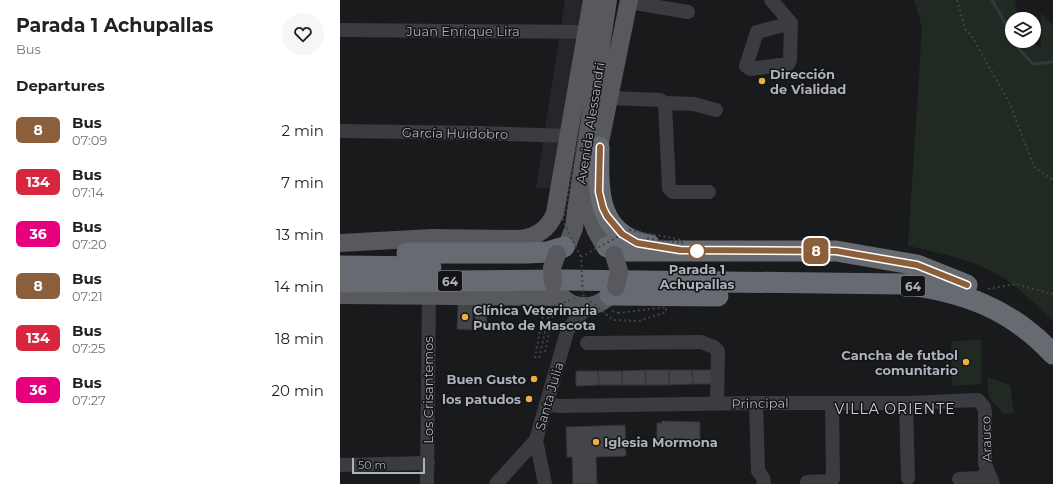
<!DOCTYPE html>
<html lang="en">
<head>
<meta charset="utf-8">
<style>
  :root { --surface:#fff; --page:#f6f6f6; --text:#222; --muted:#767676 }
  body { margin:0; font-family:Montserrat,sans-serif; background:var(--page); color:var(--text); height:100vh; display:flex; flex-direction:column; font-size:15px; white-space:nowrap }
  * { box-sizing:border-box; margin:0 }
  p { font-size:13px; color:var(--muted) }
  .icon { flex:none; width:22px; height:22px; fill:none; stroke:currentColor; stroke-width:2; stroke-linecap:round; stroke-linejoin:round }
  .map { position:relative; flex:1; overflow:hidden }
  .details { display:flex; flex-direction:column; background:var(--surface); width:340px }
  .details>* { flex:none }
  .badge { padding:0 8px; border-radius:6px; font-size:14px; line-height:26px }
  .buttons { position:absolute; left:665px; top:12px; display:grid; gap:8px }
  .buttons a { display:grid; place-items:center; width:36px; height:36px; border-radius:50%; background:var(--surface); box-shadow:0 1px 3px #0004; font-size:20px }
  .scale { position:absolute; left:12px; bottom:10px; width:73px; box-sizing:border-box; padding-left:4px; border:2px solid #acb1bb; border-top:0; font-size:11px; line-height:14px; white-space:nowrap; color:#acb1bb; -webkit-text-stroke:3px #141417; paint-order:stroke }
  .map>.badge { position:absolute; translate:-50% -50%; box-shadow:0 0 0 2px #fff }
  h2 { padding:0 16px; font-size:15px; line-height:36px }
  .round { display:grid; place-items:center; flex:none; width:42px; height:42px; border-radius:21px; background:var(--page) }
  .overview { display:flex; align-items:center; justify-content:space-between; height:68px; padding:0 16px }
  h1 { font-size:19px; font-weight:700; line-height:30px }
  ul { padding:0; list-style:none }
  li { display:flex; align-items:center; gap:12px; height:52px; padding:0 16px }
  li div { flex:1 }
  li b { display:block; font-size:15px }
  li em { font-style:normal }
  li .badge { min-width:44px; font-weight:700; text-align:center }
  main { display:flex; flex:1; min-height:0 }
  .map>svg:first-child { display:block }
</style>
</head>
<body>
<main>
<section class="details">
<div class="overview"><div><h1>Parada 1 Achupallas</h1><p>Bus</p></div><a class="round"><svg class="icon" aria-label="heart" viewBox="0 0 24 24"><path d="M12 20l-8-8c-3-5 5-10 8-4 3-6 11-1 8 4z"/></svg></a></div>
<h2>Departures</h2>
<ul>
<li><span class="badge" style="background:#8b5e3c;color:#fff">8</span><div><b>Bus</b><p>07:09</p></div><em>2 min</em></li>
<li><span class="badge" style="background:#d7263d;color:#fff">134</span><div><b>Bus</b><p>07:14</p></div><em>7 min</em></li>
<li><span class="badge" style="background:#e6007e;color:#fff">36</span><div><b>Bus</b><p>07:20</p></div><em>13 min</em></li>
<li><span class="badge" style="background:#8b5e3c;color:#fff">8</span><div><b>Bus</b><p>07:21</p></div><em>14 min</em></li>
<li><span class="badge" style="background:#d7263d;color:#fff">134</span><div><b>Bus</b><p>07:25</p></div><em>18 min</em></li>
<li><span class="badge" style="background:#e6007e;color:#fff">36</span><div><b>Bus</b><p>07:27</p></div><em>20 min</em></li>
</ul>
</section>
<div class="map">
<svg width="713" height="484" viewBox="0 0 713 484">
  <rect width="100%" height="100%" fill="#191a1c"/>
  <!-- built -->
  <path fill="#252629" d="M225,0H247L212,188H196Z"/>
  <!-- green -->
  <path fill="#212a22" d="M574,0H675L678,19H672V41H691L701,48V13L713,26V321C698,306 677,286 659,275C631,259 599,253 568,246L582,27Z
    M641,340V384L612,386L611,341Z
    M647,377L670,385L674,413L663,414L649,397Z"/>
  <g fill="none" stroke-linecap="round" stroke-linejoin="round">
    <!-- stream -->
    <path stroke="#2f3940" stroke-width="3" d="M652,0L667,26L671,40L693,64L713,62"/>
  </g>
  <!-- building -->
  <path fill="#444549" stroke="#343438" d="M118,304L133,305L132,330L117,329Z
    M140,304V307H146L147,325L136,326L134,305Z
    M305,370H329V385H306Z
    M305,370L306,385H282V371Z
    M329,370H352L353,384L329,385Z
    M352,370H376V384H353Z
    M236,371H258L259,385L236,386Z
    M258,371H282V385H259Z
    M322,421L360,422V441H317V423H322Z
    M285,425L286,456L256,457L257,484H233L232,457H227L226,427Z"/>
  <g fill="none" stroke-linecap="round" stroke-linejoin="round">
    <!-- path -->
    <path stroke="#414348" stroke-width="2" stroke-dasharray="2 3" stroke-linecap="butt" d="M617,0L625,29L631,35L669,102L694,167L713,180
      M648,289L675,284L713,294
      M272,311L278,313"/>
    <!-- minor -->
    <path stroke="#3b3c41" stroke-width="14" d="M431,0L451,23L450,60L448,64L410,69L406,66L417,32L451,23
      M289,2L348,12
      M0,30L247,32
      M270,98L320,100L325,103L329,188L333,192H369
      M325,103L354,104L376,110
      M0,131L139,133L229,136
      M247,343L361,342L374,347L378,351L377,404
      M416,403L418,471L423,478L424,484
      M566,403L568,478
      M207,404L219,406L416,403H566L638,400L644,407L645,413V464L653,484
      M0,465L88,463
      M619,479L641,478L648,471
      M467,482L489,481L493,479L492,403
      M87,484L89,295
      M156,484L196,440
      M205,484L196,440L227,332L236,318L252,306"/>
    <!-- major -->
    <path stroke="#57595f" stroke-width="18" d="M0,243L92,238L180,239C197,237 209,228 215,213L252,0
      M227,245L234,228L236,211L268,0
      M264,245L256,231L252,221L253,191L259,147L289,0
      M215,287C228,313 262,312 276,287
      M0,295L221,297"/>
    <!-- highway -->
    <path stroke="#676a71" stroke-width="21" d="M259,147C258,189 256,237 310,245
      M267,247L286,251H496L577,265L627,285
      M67,253H187L207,252L224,247
      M0,266L91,267
      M0,282L221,280L562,284C623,291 671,309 713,354
      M270,295L378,296"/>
    <!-- path-bridge -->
    <path stroke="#414348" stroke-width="2" stroke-dasharray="2 3" stroke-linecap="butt" d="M238,140L223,221L241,257
      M278,313L326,307V312L299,321L273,320L243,295L241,257L290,230L342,240V243L305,238
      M205,352L213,314L209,315L199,358L195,357L204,310L243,295"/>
    <!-- major-bridge -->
    <path stroke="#57595f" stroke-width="18" d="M274,255L279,271L276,287
      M213,283L212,268L217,254"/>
  </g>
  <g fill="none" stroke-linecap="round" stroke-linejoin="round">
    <defs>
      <path id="line" d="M260,147L259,192L263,208L267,216L282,234L297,243L340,250L496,251L577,265L627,285"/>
    </defs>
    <!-- line casing -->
    <use href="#line" stroke="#fff" stroke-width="9"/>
    <!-- line -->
    <use href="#line" stroke="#8b5e3c" stroke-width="6"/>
  </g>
  <!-- markers -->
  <g fill="#edaf40" stroke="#141417" stroke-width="1.5">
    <circle cx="422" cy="81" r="4"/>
    <circle cx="125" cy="317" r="4"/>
    <circle cx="626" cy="362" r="4"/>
    <circle cx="194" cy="379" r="4"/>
    <circle cx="189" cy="399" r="4"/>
    <circle cx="256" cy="442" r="4"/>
  </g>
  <circle fill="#fff" stroke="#8b5e3c" stroke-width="2" cx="357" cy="251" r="8"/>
  <g text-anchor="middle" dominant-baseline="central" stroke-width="3" stroke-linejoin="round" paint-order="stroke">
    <!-- shield labels -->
    <g fill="#141417" stroke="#7e828a" stroke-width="1">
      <rect x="98" y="271" width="24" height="20" rx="3"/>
      <rect x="561" y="276" width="24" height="20" rx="3"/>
    </g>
    <g font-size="12" font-weight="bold" fill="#acb1bb">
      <text x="110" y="281">64</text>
      <text x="573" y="286">64</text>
    </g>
    <!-- street labels -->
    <g font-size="13" fill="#acb1bb" stroke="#141417">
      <text x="123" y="31">Juan Enrique Lira</text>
      <text transform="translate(250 123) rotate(-81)">Avenida Alessandri</text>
      <text transform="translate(115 133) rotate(1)">García Huidobro</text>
      <text transform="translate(88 390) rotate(-90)">Los Crisantemos</text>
      <text transform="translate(209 396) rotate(-74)">Santa Julia</text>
      <text transform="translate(420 403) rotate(-1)">Principal</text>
      <text transform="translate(646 439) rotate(-92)">Arauco</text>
    </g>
    <!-- poi labels -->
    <g font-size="13" font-weight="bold" fill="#acb1bb" stroke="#141417" text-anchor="start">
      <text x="430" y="74">Dirección<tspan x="430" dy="15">de Vialidad</tspan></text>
      <text x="133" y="310">Clínica Veterinaria<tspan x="133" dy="15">Punto de Mascota</tspan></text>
      <text x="618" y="355" text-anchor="end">Cancha de futbol<tspan x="618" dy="15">comunitario</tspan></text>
      <text x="186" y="379" text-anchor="end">Buen Gusto</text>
      <text x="181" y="399" text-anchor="end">los patudos</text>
      <text x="264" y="442">Iglesia Mormona</text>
    </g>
    <!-- stop labels -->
    <g font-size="13" font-weight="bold" fill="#acb1bb" stroke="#141417">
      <text x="357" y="269">Parada 1<tspan x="357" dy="15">Achupallas</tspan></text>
    </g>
    <!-- neighbourhood labels -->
    <g font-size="14" letter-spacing="1" fill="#cdd0d7" stroke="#141417">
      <text x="555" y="409">VILLA ORIENTE</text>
    </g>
  </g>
</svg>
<div class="buttons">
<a><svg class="icon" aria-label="layers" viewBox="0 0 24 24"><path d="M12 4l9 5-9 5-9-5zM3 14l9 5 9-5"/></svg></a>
</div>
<div class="scale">50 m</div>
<b class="badge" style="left:476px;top:251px;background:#8b5e3c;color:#fff">8</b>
</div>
</main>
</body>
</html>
